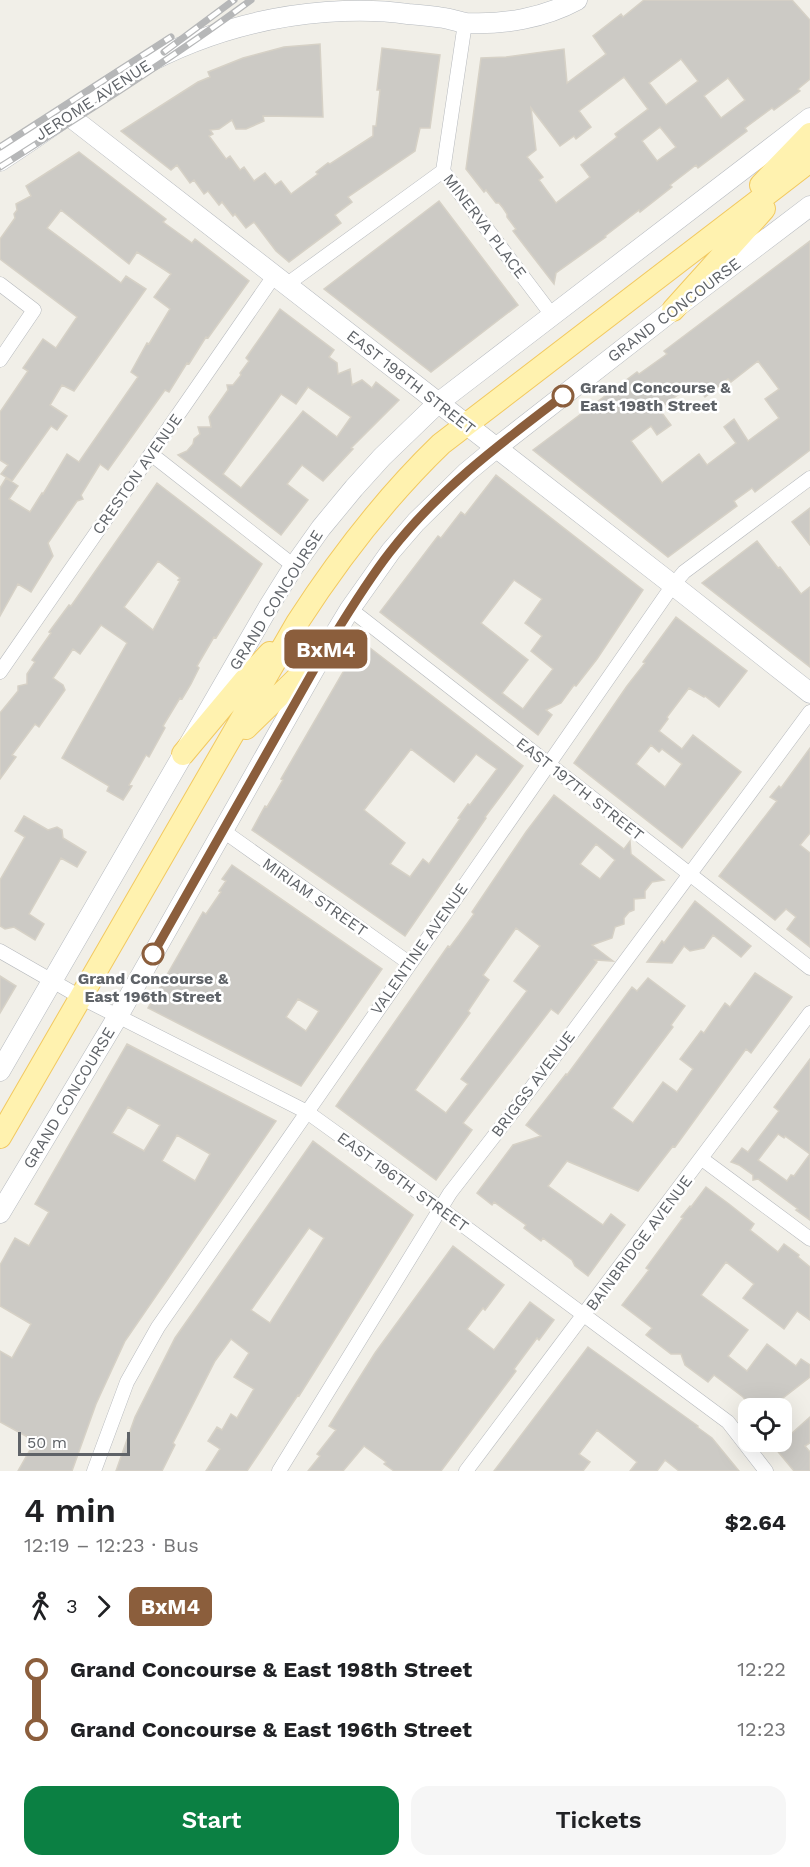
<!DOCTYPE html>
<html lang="en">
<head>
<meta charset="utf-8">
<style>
  :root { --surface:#fff; --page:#f6f6f6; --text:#202124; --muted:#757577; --accent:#0b8043 }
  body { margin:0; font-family:"Work Sans",sans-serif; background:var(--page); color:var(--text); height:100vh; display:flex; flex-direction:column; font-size:22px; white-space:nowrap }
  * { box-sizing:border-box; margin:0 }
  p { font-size:20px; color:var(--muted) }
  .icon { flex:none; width:33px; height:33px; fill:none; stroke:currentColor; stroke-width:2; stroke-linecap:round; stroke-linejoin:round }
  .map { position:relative; height:1471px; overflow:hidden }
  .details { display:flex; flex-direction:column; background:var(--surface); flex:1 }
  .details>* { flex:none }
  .badge { padding:0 12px; border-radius:9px; font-size:21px; line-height:39px }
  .controls { position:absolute; left:738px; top:1398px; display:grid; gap:12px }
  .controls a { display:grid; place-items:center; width:54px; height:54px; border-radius:12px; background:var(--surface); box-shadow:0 6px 24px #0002; font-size:30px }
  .scale { position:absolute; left:18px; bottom:15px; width:112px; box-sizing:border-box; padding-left:6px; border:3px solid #5f6368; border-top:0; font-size:16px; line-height:21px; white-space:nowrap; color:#5f6368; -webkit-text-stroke:4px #fff; paint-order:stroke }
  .map>.badge { position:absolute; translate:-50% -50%; box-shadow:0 0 0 3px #fff }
  .legs { display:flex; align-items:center; gap:9px; height:66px; padding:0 24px; font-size:20px }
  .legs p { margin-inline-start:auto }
  .headline { display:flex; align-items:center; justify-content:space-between; height:102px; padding:0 24px }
  h1 { font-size:33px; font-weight:600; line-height:45px }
  .cta { display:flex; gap:12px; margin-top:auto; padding:12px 24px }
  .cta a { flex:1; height:69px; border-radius:18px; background:var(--accent); color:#fff; font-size:24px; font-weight:600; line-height:69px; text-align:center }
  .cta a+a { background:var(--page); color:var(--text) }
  ul { padding:0 24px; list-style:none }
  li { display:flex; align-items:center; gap:21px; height:60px; font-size:22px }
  li i { display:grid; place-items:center; width:9px; height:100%; margin:0 8px; background:currentColor }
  li i::after { content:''; width:15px; height:15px; margin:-8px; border:4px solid; border-radius:50%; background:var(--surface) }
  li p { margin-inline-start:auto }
  li:first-child i { background:linear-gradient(#0000 50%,currentColor 0) }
  li:last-child i { background:linear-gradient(currentColor 50%,#0000 0) }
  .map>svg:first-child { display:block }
</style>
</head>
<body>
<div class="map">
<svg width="810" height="1471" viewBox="0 0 810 1471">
  <rect width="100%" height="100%" fill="#f1efe8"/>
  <!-- building -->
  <path fill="#cccac5" stroke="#d6d1c6" stroke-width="1.5" fill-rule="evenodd" d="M644,0H792L810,20V79L798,89L800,91L774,110L772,108L745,128L747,131L698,168L696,165L670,185L672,187L640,212L639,210L605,236L606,237L556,273L554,284L513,231L516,229L507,217V214L503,208L499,203H496L486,190L484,192L466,169L481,58L506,57L564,49L567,83L606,54L593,36L621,14L623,17ZM681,59L698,81L666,105L649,83ZM624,77L648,109L615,134L617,137L581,165L590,177L556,203L539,180L543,177L527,157L536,150L531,108L560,146L574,136L576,139L591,127L579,111ZM728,78L745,100L721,118L704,96ZM660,127L676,147L657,161L642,141Z
    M320,44L323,117L263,116L264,121L246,129H236L232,120L219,129L210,130L213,134L209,136L226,159L230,156L240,170L244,167L254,181L265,173L275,185L281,181L291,194L318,174L316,172L328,163L330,164L373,136V126H376L380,90H377L382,48L440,55L430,128H420L415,151L348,197L352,202L335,215L341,223L289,262L276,251L254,222L246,228L235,214L233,216L222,202L219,205L208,191L204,194L194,180L190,183L177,165L171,170L121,131L198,82L210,77L208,72L243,58L284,47Z
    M79,152L166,219L163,222L192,243L195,239L249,281L208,338L206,337L189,364L187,363L169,392L165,390L108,470L100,464L81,495L83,499L77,501L48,543L53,556L31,592L18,584L0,616V488L6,478L18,486L9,499L30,512L42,493L43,494L67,454L79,462L138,377L131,372L147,343L149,344L170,309L154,297L171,274L137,252L129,264L61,210L47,228L121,283L126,276L146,289L74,391L62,385L50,405L67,416L57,430L51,426L12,481L1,474L8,465L0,460V412L28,371L23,368L43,339L56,348L77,317L0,259V239L15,218L14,214L17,210L16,204L31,196L26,186Z
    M439,201L518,305L431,372L324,289Z
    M810,241V450L755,492L752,488L734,501L737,506L668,557L533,450L637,372L639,374L667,354L664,351ZM758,361L779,389L765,399L779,418L748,441L734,419L724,427L736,443L707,465L699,454L662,483L631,441L651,426L657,435L671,425L659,409L694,383L705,397L728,379L731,382Z
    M280,309L334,350L329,357L337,363L338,374L350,369L352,385L362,380L372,388L376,382L399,400L351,448L353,449L323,481L302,465L287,484L308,500L281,535L178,455L187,451L193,444L194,439L200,434L198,427H211L209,417L228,390L227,385H233L241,375L240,373L249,361L246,358ZM308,387L351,417L337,437L303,411L241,488L223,474L281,394L296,404Z
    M496,475L643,590L597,659L576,686L574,685L561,703L546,710L552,715L538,735L380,612L438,536L441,538L461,512L465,515ZM514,580L542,599L525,623L542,636L531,651L553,669L523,709L502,693L528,660L481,623Z
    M157,483L262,564L216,638L214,637L197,666L199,668L191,684L182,699L180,698L163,726L165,728L149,757L146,755L137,771L129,785L132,786L123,800L107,791L109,786L62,758L127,643L101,625L80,654L73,649L53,678L63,685L65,690L39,727L35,724L12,755L16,757L0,779V713L18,691V686L27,684V674L35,662L32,660L51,633L49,632L69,605L71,606ZM158,561L180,578L178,580L180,581L153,630L124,607Z
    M810,508V545L792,522Z
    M757,541L778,568L780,567L801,594L810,587V667L702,583Z
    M676,617L747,671L719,707L705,696L704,697L689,688L667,717L668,719L659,731L682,749L693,735L741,772L682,848L574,763L627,686L645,663L643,662ZM651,745L659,752L662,749L682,764L665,787L636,764Z
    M361,641L523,766L485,817L486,818L405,936L252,830L265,806L267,807L276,792L283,780L281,779ZM411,749L454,782L476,754L497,769L470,805L468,804L458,818L460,819L429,864L423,859L410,877L390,864L405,843L364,810Z
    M810,748V833L800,845L810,853V947L787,929L796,917L786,909L775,920L719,876L777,801L770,797L779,786L781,788Z
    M554,795L624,849L630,841L631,854L664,880L652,882L645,891V898L634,899V910L629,912L624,918V924L615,927L612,938L592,945L613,961L595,960L597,962L558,1014L551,1009L463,1123L472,1130L436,1180L336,1106L448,946L450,947L459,935L474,914L472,912L526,832ZM596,844L615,860L600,879L580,864ZM516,928L540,946L514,981L527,991L461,1079L468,1084L446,1113L415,1090L470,1013L468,1011L489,980L483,975Z
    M24,816L48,830L57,827L62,830L63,838L86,852L77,867L61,858L29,914L44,924L35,940L14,927L5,929L0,926V880L25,837L15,831Z
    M232,865L382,969L301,1086L148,1008L203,912L206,914L221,892L219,891L226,881L222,879ZM298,999L319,1011L306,1031L286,1017Z
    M695,901L751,946L741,957L713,935L704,948L690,951L684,946L672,963L647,962L662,941L664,943Z
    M755,973L792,997L751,1053L746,1049L675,1147L673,1146L638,1191L567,1161L548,1186L603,1225L611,1214L625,1225L588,1276L575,1266L572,1260L543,1238L541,1241L524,1228L526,1225L494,1202L492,1205L477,1193L513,1145L541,1136L526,1125L566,1074L567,1075L632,987L637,991L648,978L685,1006L671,1025L673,1027L612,1108L633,1123L663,1082L677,1092L693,1069L680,1059L701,1031L704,1033L725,1003L730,1007Z
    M0,976L16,986L0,1013Z
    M127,1044L276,1121L125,1341L96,1404L72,1471H18L35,1441L0,1422V1351L12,1358L31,1324L0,1306V1265L15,1238L29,1246L49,1212L35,1204ZM128,1107L160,1125L144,1151L112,1133ZM177,1135L210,1154L195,1181L162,1161Z
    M810,1059V1154L785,1136L784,1138L778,1134L758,1160L787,1181L791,1175L794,1176L810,1154V1220L796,1210L798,1209L758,1179L753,1180V1175L739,1165L731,1162L742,1148L748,1152L779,1111L774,1107Z
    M313,1141L413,1215L299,1396L298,1395L247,1471H206L220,1449L208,1441L217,1427L222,1430L231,1414L237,1418L254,1389L234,1377L249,1353L231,1339L215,1361L190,1410L173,1443L175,1445L162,1471H116L135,1417L175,1338ZM309,1228L324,1238L270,1323L251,1310Z
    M706,1187L729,1204L754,1224L750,1230L778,1252L784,1244L799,1255L798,1257L810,1267V1320L797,1311L784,1329L743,1298L754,1284L726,1262L701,1295L748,1330L728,1356L747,1371L767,1344L796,1366L801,1359L810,1365V1377L770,1408H752L743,1397L714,1375L708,1382L685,1365L681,1354H671L646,1335L652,1328L622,1305L649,1270L646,1268L683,1218L681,1217L690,1206L691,1207Z
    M453,1246L504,1285L485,1310L483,1308L467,1329L494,1350L530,1302L554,1320L539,1340L537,1338L514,1369L516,1371L441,1471H394L384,1464L386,1462L364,1446L343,1471H308L320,1456L317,1454L336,1430L329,1426L375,1353Z
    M588,1347L698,1426L697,1427L712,1438L739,1471H679L665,1460L657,1471H630L637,1462L597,1430L579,1454L590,1462L583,1471H494Z
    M810,1417V1443L805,1446L810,1452V1471H794L770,1442H782Z"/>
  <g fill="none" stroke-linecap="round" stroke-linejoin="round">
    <defs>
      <path id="street" d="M465,23L443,171L552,315
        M0,284L34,310L0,360
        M286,285L443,171
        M151,454L294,566
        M350,609L810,968
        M0,672L274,276
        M222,830L409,963
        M0,951L82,998L307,1112L425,1197L728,1422L766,1471
        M702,1159L810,1239
        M94,1471L127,1382L158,1327L673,585L684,572L810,478
        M279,1471L450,1193L532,1087L810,712
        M466,1471L810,1013"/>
      <path id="secondary" d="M68,115L673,585L810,693
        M0,161C23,146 45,131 68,115C90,99 112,82 136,69C194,37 260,17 326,12C353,10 381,10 408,14C420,15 432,16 444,18C451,19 459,22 466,23C503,25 544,18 577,0
        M0,1071L269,606L294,566L321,528L354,488L382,457L438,403L810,118
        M0,1213L118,1016L324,652L350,609L391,551L416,522L467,472L496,448L673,310L810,206"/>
      <path id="primary" d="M761,185L810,134
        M673,310L764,209
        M246,728L324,652
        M183,754L244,681L270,653
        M0,1137L297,623C339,558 385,498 441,444L810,161"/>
    </defs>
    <!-- street casing -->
    <use href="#street" stroke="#b5b8bc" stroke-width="15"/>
    <!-- secondary casing -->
    <use href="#secondary" stroke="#b6babf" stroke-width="21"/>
    <!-- primary casing -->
    <use href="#primary" stroke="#f2c960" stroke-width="24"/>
    <!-- street -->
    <use href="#street" stroke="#fff" stroke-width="14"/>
    <!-- secondary -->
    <use href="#secondary" stroke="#fff" stroke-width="20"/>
    <!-- primary -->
    <use href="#primary" stroke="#fff2af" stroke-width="22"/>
    <defs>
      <path id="rail" d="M164,52L234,0
        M0,147L171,37
        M0,167C85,113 170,60 251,0"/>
    </defs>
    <!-- rail casing -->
    <use href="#rail" stroke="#b6b7b8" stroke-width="7"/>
    <!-- rail -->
    <use href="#rail" stroke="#fff" stroke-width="4.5" stroke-dasharray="14" stroke-linecap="butt"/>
  </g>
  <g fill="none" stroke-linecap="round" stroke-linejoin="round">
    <defs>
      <path id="line-1" d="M153,954L324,652C345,618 365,584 390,552C438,490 501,443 563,396"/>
    </defs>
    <!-- line-1 casing -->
    <use href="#line-1" stroke="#fff" stroke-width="14"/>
    <!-- line-1 -->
    <use href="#line-1" stroke="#8b5e3c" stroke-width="9"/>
  </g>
  <!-- markers -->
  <g fill="#fff" stroke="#8b5e3c" stroke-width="3">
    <circle cx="563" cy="396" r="10"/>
    <circle cx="153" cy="954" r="10"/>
  </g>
  <g text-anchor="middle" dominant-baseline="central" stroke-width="5" stroke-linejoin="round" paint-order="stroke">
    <!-- street labels -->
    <g font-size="16" fill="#5f6368" stroke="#fff">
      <text transform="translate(93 100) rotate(-33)">JEROME AVENUE</text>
      <text transform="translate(485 226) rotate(53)">MINERVA PLACE</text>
      <text transform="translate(674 310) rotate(-37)">GRAND CONCOURSE</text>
      <text transform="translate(411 382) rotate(38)">EAST 198TH STREET</text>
      <text transform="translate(137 474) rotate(-55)">CRESTON AVENUE</text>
      <text transform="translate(276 600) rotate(-58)">GRAND CONCOURSE</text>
      <text transform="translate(580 789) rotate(38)">EAST 197TH STREET</text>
      <text transform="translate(315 897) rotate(35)">MIRIAM STREET</text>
      <text transform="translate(419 949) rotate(-55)">VALENTINE AVENUE</text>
      <text transform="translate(533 1084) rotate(-53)">BRIGGS AVENUE</text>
      <text transform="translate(69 1098) rotate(-59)">GRAND CONCOURSE</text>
      <text transform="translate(403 1182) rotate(36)">EAST 196TH STREET</text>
      <text transform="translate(639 1243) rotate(-53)">BAINBRIDGE AVENUE</text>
    </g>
    <!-- stop labels -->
    <g font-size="16" font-weight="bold" fill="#5f6368" stroke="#fff" text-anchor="start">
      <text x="580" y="387">Grand Concourse &amp;<tspan x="580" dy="18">East 198th Street</tspan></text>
      <text x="153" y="978" text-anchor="middle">Grand Concourse &amp;<tspan x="153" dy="18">East 196th Street</tspan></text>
    </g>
  </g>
</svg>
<div class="controls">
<a><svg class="icon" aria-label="locate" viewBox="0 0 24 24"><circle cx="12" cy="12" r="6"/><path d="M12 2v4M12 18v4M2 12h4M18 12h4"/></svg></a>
</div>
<div class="scale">50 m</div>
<b class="badge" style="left:326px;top:649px;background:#8b5e3c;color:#fff">BxM4</b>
</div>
<section class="details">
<div class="headline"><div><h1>4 min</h1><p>12:19 – 12:23 · Bus</p></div><b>$2.64</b></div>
<div class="legs"><svg class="icon" aria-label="walk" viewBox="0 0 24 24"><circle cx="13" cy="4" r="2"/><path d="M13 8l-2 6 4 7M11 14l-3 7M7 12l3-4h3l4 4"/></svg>3<svg class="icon" aria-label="forward" viewBox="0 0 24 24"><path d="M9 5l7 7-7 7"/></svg><b class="badge" style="background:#8b5e3c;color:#fff">BxM4</b></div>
<ul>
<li><i style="color:#8b5e3c"></i><b>Grand Concourse &amp; East 198th Street</b><p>12:22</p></li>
<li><i style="color:#8b5e3c"></i><b>Grand Concourse &amp; East 196th Street</b><p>12:23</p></li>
</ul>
<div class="cta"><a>Start</a><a>Tickets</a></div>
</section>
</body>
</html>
